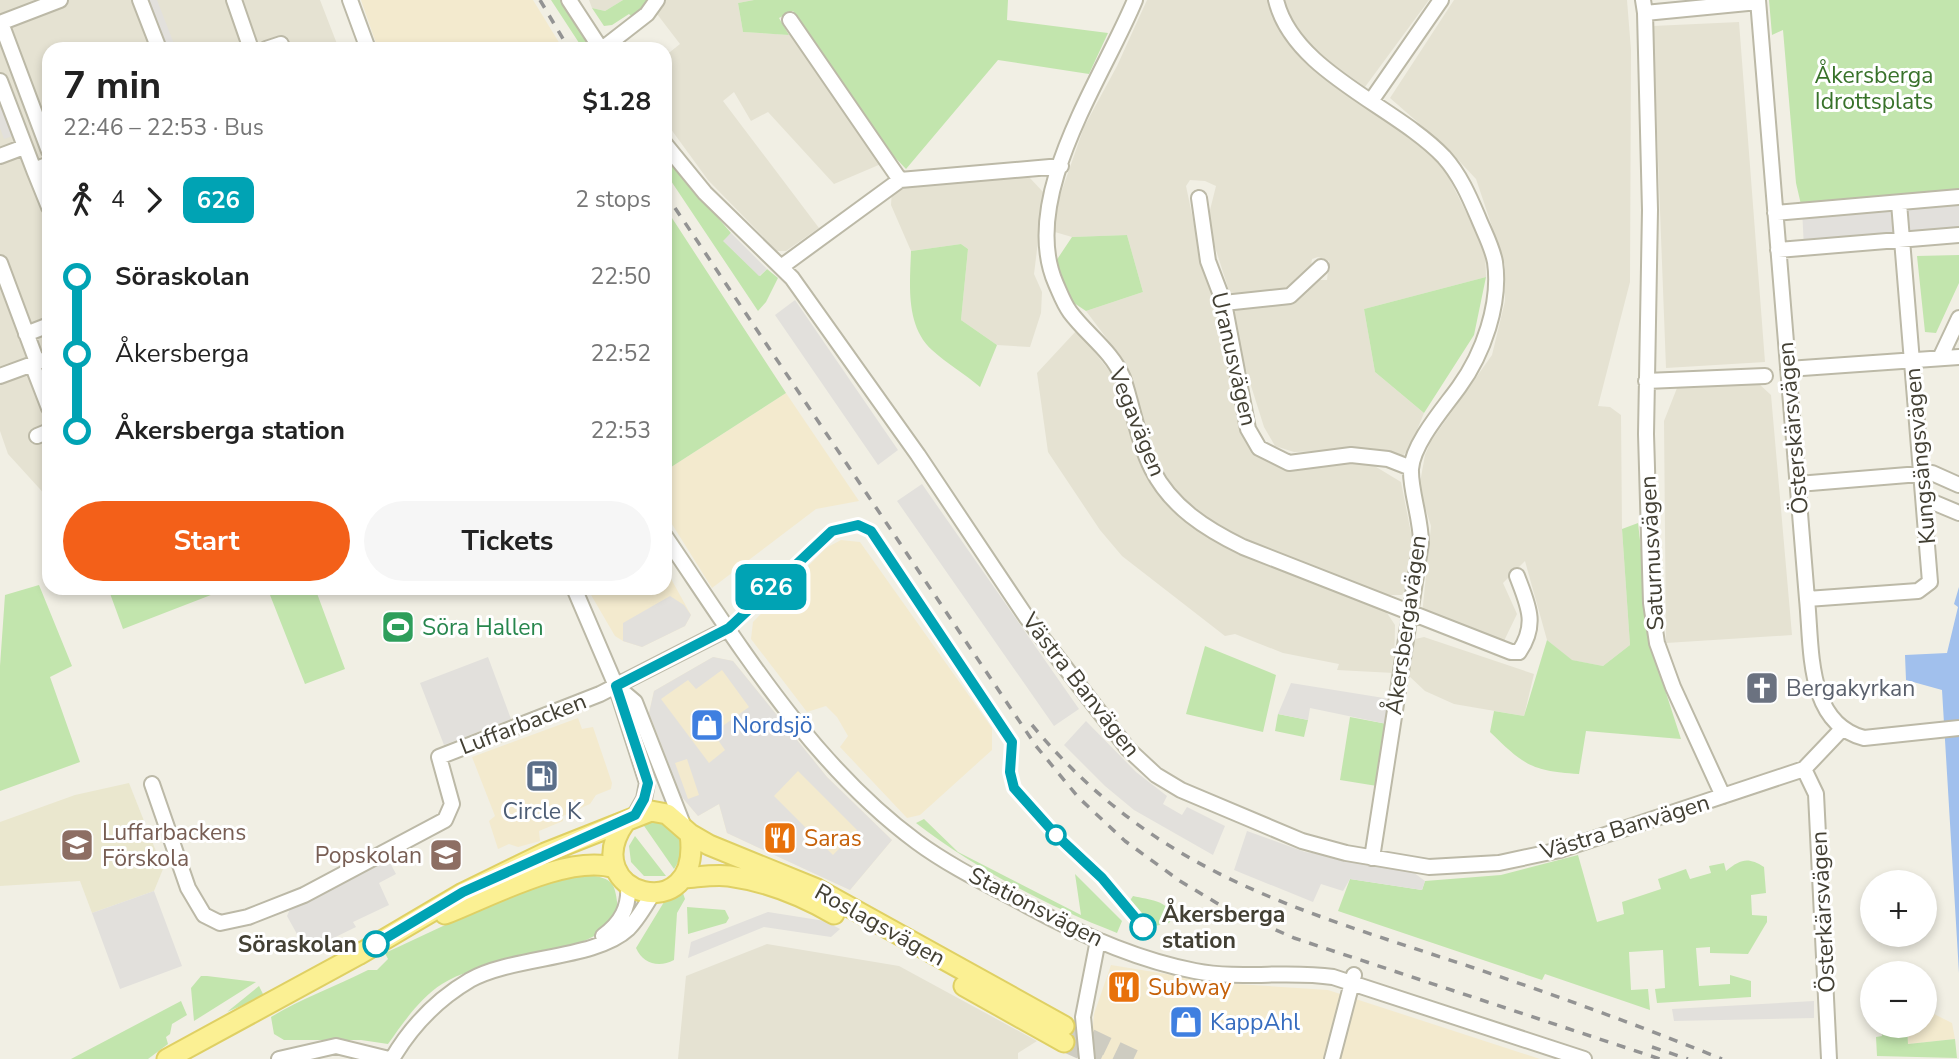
<!DOCTYPE html>
<html lang="en">
<head>
<meta charset="utf-8">
<style>
  :root { --surface:#fff; --page:#f6f6f6; --text:#222; --muted:#767676; --accent:#f36019 }
  body { margin:0; font-family:"Nunito Sans",sans-serif; background:var(--page); color:var(--text); height:100vh; display:flex; flex-direction:column; font-size:26px; white-space:nowrap }
  * { box-sizing:border-box; margin:0 }
  p { font-size:23px; color:var(--muted) }
  .icon { flex:none; width:38px; height:38px; fill:none; stroke:currentColor; stroke-width:2; stroke-linecap:round; stroke-linejoin:round }
  .map { position:relative; flex:1; overflow:hidden }
  .details { position:absolute; left:42px; top:42px; width:630px; height:553px; display:flex; flex-direction:column; background:var(--surface); border-radius:21px; box-shadow:0 4px 10px #0003 }
  .details>* { flex:none }
  .badge { padding:0 14px; border-radius:10px; font-size:24px; line-height:46px }
  .tools { position:absolute; left:1860px; top:870px; display:grid; gap:14px }
  .tools a { display:grid; place-items:center; width:77px; height:77px; border-radius:50%; background:var(--surface); box-shadow:0 4px 10px #0003; font-size:35px }
  .map>.badge { position:absolute; translate:-50% -50%; box-shadow:0 0 0 4px #fff }
  .legs { display:flex; align-items:center; gap:10px; height:77px; padding:0 21px; font-size:23px }
  .legs p { margin-inline-start:auto }
  .summary { display:flex; align-items:center; justify-content:space-between; height:119px; padding:0 21px }
  h1 { font-size:38px; font-weight:700; line-height:52px }
  .cta { display:flex; gap:14px; margin-top:auto; padding:14px 21px }
  .cta a { flex:1; height:80px; border-radius:42px; background:var(--accent); color:#fff; font-size:28px; font-weight:700; line-height:80px; text-align:center }
  .cta a+a { background:var(--page); color:var(--text) }
  ul { padding:0 21px; list-style:none }
  li { display:flex; align-items:center; gap:24px; height:77px; font-size:26px }
  li i { display:grid; place-items:center; width:10px; height:100%; margin:0 9px; background:currentColor }
  li i::after { content:''; width:18px; height:18px; margin:-9px; border:5px solid; border-radius:50%; background:var(--surface) }
  li p { margin-inline-start:auto }
  li:first-child i { background:linear-gradient(#0000 50%,currentColor 0) }
  li:last-child i { background:linear-gradient(currentColor 50%,#0000 0) }
  .map>svg:first-child { display:block }
</style>
</head>
<body>
<div class="map">
<svg width="1959" height="1059" viewBox="0 0 1959 1059">
  <rect width="100%" height="100%" fill="#f1efe4"/>
  <!-- residential -->
  <path fill="#e5e2d2" d="M0,0H320L339,49H49V499L8,454L0,431Z
    M589,0H623L605,11L592,8Z
    M660,0H754L738,3L743,32L792,35L881,164L834,184L768,112L751,121L734,92L723,101L819,228L786,251H777L708,180L665,121V56L680,44L657,14Z
    M1147,0H1269L1272,18L1301,53L1441,162L1485,250L1486,277L1364,309L1375,372L1424,413L1410,447L1402,457L1357,450L1294,452L1275,446L1264,427L1235,335L1232,305L1291,302L1313,280H1327L1329,261L1318,257L1312,259L1310,272L1285,291L1231,297L1207,222L1216,186L1205,181L1190,180L1186,186L1198,243L1219,313L1232,388L1247,439L1262,457L1281,467L1368,462L1401,482L1412,538L1407,586L1402,595H1384L1284,556L1205,520L1181,498L1150,451L1138,404L1120,356L1086,311L1143,292L1127,235L1072,237L1048,230L1084,127L1117,66Z
    M1282,0H1429L1365,87L1308,46L1287,23Z
    M1454,0H1627L1631,50L1630,282L1598,406L1610,407L1621,415L1622,529L1630,645L1603,666L1571,660L1547,640L1525,561L1503,583L1517,614L1503,643L1422,615L1431,526L1419,488L1425,455L1431,441L1492,355L1505,301V265L1476,179L1445,146L1390,98Z
    M1739,22L1765,362L1666,368L1653,26Z
    M1029,177L1044,193L1034,274L1042,292L1041,313L1030,347L997,345L961,320L968,249L961,244L911,251L891,205L892,191L908,183Z
    M1077,330L1118,382L1177,509L1210,538L1385,610L1395,625L1394,673L1337,670L1339,664L1283,653L1235,634L1225,636L1122,556L1100,530L1048,452L1037,373Z
    M1758,383L1771,395L1792,635L1666,643L1664,421L1677,388Z
    M1424,637L1534,674L1524,716L1454,704L1425,691L1408,675L1411,640Z
    M767,944L899,966L1037,1041L1018,1053V1059H678L686,976Z"/>
  <!-- commercial -->
  <path fill="#f3eace" d="M361,0H533L563,49H378Z
    M786,393L859,501L816,509L712,588L665,513V471Z
    M841,540L860,542L992,728V750L920,815L907,818L840,747L848,736L837,717L826,706L807,712L751,639L753,622L826,548Z
    M665,568L691,615L685,626L642,647L623,641L615,636L587,588H665Z
    M713,657L733,661L827,777L892,840L850,890L727,833L719,804L698,816L681,796L649,713L654,691Z
    M578,718L582,729L593,727L612,783L611,789L596,795L590,804L563,816V821L539,831L540,841L518,847L509,844L498,849L489,821L495,816L472,757Z
    M1111,965L1221,983L1328,990L1540,1059H1098L1092,1034L1094,1014Z
    M1934,1014L1952,1023L1955,1039L1908,1044L1907,1026H1925V1015Z"/>
  <!-- education -->
  <path fill="#eae7ce" d="M129,783L163,869L154,891L92,913L80,881L0,886V822L75,795Z"/>
  <!-- green -->
  <path fill="#c2e5ad" d="M551,0H562L592,49H583Z
    M623,0H648L645,6L631,16L629,14L612,25L604,26L592,8L605,11Z
    M754,0H1008L1007,20L1108,33L1089,74L998,60L906,169L886,148L793,11L779,18L789,35L743,32L738,3Z
    M1769,0H1959V195L1802,209L1796,183L1783,30L1772,35Z
    M665,156L731,233L724,241L760,276L767,269L778,278L766,302L758,311L665,172Z
    M672,218L786,393L665,471V222Z
    M1127,235L1143,292L1086,311L1068,299L1056,261L1072,237Z
    M961,244L968,249L961,320L997,345L980,387C965,374 946,363 932,350C905,325 910,284 911,251Z
    M1959,255V283L1936,333L1925,332L1917,256Z
    M1486,277L1474,335L1424,413L1375,372L1364,309Z
    M1638,523L1653,653L1681,739L1586,731L1579,774C1531,771 1524,765 1490,732L1494,711L1524,716L1547,640L1572,660L1603,666L1630,645L1622,529Z
    M39,585L72,666L50,677L80,762L0,791V666L5,595Z
    M108,588H229L123,629Z
    M287,588H315L345,669L305,684L270,595Z
    M1205,646L1276,675L1263,732L1186,714Z
    M1278,714L1308,720L1304,737L1275,731Z
    M1350,717L1387,724L1377,786L1340,780Z
    M924,819L958,852L1081,915L1075,874L1122,921L1117,933C1047,906 976,869 916,823Z
    M656,820C680,826 689,848 674,869L642,823Z
    M635,836L666,876H644L631,862L629,846Z
    M1578,855L1597,922L1624,914L1622,902L1661,889L1658,879L1686,869L1690,879L1711,873L1709,866L1724,863L1726,871C1741,859 1748,857 1764,867L1766,893L1751,895L1752,915L1767,916V922L1748,954L1710,953V947L1696,948L1699,986L1730,984V975L1751,981V997L1657,1003L1655,989L1665,988L1663,950L1629,952L1631,990L1648,989L1650,1010L1545,974L1542,980L1338,911L1350,879L1422,890L1425,881L1501,875Z
    M587,875C614,878 615,883 618,909C614,915 611,922 606,927C577,957 483,957 442,984C420,998 403,1023 388,1044L361,1040H284L274,1034L271,1017C302,998 335,987 368,970H377L388,959L385,953C450,924 517,887 587,875Z
    M683,893L685,899L677,913L674,960C659,968 643,964 636,948L664,902Z
    M1133,896C1149,900 1169,900 1173,918L1169,923L1155,926L1129,902Z
    M687,907L725,910L729,918L726,923L688,934Z
    M201,976H207L256,982L194,1021L191,988Z
    M259,986L264,996L227,1012Z
    M181,1001L187,1015L172,1024L170,1034L166,1037L168,1044L148,1059H71Z
    M1881,1026H1907L1908,1044L1955,1039L1957,1058L1877,1056L1876,1037L1882,1036Z"/>
  <!-- parking -->
  <path fill="#e2e0dc" fill-rule="evenodd" d="M147,0H157L176,49H165Z
    M0,102L13,136L4,139L0,128Z
    M1959,195V236L1804,248L1802,209Z
    M731,233L767,269L759,276L723,241Z
    M795,300L898,450L878,465L775,315Z
    M922,484L1079,709L1054,726L897,501Z
    M670,596L684,605L691,615L685,626L642,647L623,641V623Z
    M488,657L511,719L444,745L420,683Z
    M713,657L733,661L827,777L892,840L850,890L727,833L719,804L698,816L681,796L649,713L654,691ZM722,670L749,707L713,733L725,750L709,763L661,699L688,680L696,689ZM687,759L699,795L688,799L675,763ZM798,771L857,830L833,855L774,796ZM777,822L797,842L788,851L780,844L776,847L764,835Z
    M1291,683L1390,699L1387,724L1310,708L1308,720L1278,714Z
    M1086,721L1136,772L1167,796L1163,804L1182,815L1187,807L1225,826L1213,855L1134,810L1105,786L1064,745Z
    M1247,831L1305,852L1405,866L1425,881L1422,890L1350,879L1343,891L1321,884L1313,902L1234,870Z
    M388,859L396,874L379,883L389,905L353,922L356,927L309,950L303,945L287,916L290,909Z
    M154,891L182,966L120,989L92,913Z
    M768,912L825,921L840,929L831,937L764,927L688,958L691,942Z
    M1814,1001V1018L1674,1021L1672,1009Z"/>
  <!-- water -->
  <path fill="#a1c0ed" d="M1959,587V973L1942,690L1906,680L1905,655L1947,653L1958,607L1954,604Z"/>
  <g fill="none" stroke-linecap="round" stroke-linejoin="round">
    <!-- major-tunnel -->
    <path stroke="#ceccc1" stroke-width="19" stroke-dasharray="19 10" stroke-linecap="butt" d="M1064,1026L1134,1059
      M1064,1042L1101,1059"/>
    <defs>
      <path id="minor" d="M140,0L159,49
        M234,0L251,49
        M350,0L368,49
        M569,0L601,49
        M1135,0C1103,78 1018,198 1056,284C1060,293 1064,304 1070,312C1087,335 1112,351 1123,378C1133,407 1138,442 1152,469C1171,507 1206,529 1243,547L1511,652H1519C1538,624 1528,605 1517,576
        M1276,0C1293,72 1396,106 1444,157C1460,175 1469,196 1478,217C1484,232 1492,246 1495,262C1501,304 1483,354 1459,387C1444,408 1413,443 1411,469C1410,490 1421,518 1421,543L1372,858
        M1643,0L1645,13L1758,2
        M1758,0L1807,599C1812,648 1806,723 1864,738L1959,728
        M1645,13L1650,210L1646,434L1651,603L1657,643L1673,687L1723,796
        M790,20L900,180
        M0,23L60,0
        M1,23L49,151
        M266,49L281,44L282,49
        M602,49L647,14L657,0
        M0,81L34,170L49,164
        M1371,101L1441,0
        M665,144L705,193L792,278L918,455L1027,618L1128,749L1156,775L1181,790L1302,841L1346,853L1429,867L1499,863L1560,850L1804,769L1842,729
        M0,156L24,147
        M34,170L49,207
        M1199,198L1208,261L1224,303L1248,429L1259,448L1289,463L1351,455L1388,459L1411,468
        M1775,213L1959,197
        M1778,250L1959,235
        M0,263L37,362
        M781,267L900,180L1061,166
        M1224,303L1290,296L1321,267
        M26,334L49,325
        M1941,356L1959,318
        M32,364L49,408
        M1788,369L1959,357
        M0,376L49,358
        M1646,381L1765,376
        M37,436L49,431
        M1798,484L1932,473L1959,485
        M1924,504L1935,503L1959,513
        M665,536C738,643 811,764 917,842C951,867 991,886 1028,906C1079,934 1137,960 1195,971C1241,980 1287,970 1333,977L1584,1059
        M574,588L616,686L647,783L644,799L635,815
        M1807,599L1918,591L1930,582L1899,203
        M616,686L635,702L684,827
        M1804,769L1816,794L1829,1059
        M152,784L188,888L204,915L220,923L248,917L304,895L445,820L452,804L439,757L600,694L729,628
        M603,936C621,923 630,907 628,884
        M279,1059L336,1046L389,1059
        M392,1059C412,1025 436,1000 470,980C513,956 596,959 628,929C638,919 646,905 653,893
        M1087,1059L1083,1017L1098,940
        M1332,1059L1354,975"/>
      <path id="major" d="M625,822C574,894 703,931 690,834
        M685,878C699,877 715,874 729,876C765,881 803,896 834,914
        M445,914C489,897 570,853 615,868
        M964,986L1064,1042
        M167,1059L358,955L463,893L545,853L651,811L667,814L690,834L709,845L817,889L1064,1026"/>
    </defs>
    <!-- minor casing -->
    <use href="#minor" stroke="#bcb9a7" stroke-width="18"/>
    <!-- major casing -->
    <use href="#major" stroke="#dfd064" stroke-width="23"/>
    <!-- minor -->
    <use href="#minor" stroke="#fff" stroke-width="14"/>
    <!-- major -->
    <use href="#major" stroke="#fbf093" stroke-width="19"/>
    <!-- rail -->
    <path stroke="#939393" stroke-width="3.5" stroke-dasharray="9 9" stroke-linecap="butt" d="M540,0L569,49
      M665,193L1036,746L1078,797L1125,841L1180,881L1220,905L1294,938L1660,1059
      M1032,725C1157,875 1297,909 1474,968C1558,996 1640,1026 1722,1059
      M1652,1047L1688,1059"/>
  </g>
  <g fill="none" stroke-linecap="round" stroke-linejoin="round">
    <defs>
      <path id="line-1" d="M376,944L463,892L635,815L644,799L648,783L616,686L729,628L832,531L858,525L871,531L1012,742L1010,772L1014,788L1056,835L1102,878L1143,927"/>
    </defs>
    <!-- line-1 casing -->
    <use href="#line-1" stroke="#fff" stroke-width="16"/>
    <!-- line-1 -->
    <use href="#line-1" stroke="#00a3b4" stroke-width="10"/>
  </g>
  <!-- icons -->
  <defs>
    <symbol id="stadium-square" viewBox="-11 -11 22 22"><rect x="-9" y="-9" width="18" height="18" rx="4" fill="#2e9e5b" stroke="#fff"/><path d="M0-5a6.5 5 0 1 0 0 10a6.5 5 0 1 0 0-10ZM-3.5-1.8h7v3.6h-7Z" fill="#fff"/></symbol>
    <symbol id="church-square" viewBox="-11 -11 22 22"><rect x="-9" y="-9" width="18" height="18" rx="4" fill="#6b7280" stroke="#fff"/><path d="M-1.2-6h2.4v3.5h3.3v2.4h-3.3V6h-2.4V-.1h-3.3v-2.4h3.3Z" fill="#fff"/></symbol>
    <symbol id="shop-square" viewBox="-11 -11 22 22"><rect x="-9" y="-9" width="18" height="18" rx="4" fill="#3f7fe0" stroke="#fff"/><path d="M-5-2.5h2.3a2.7 3.5 0 0 1 5.4 0H5L5.5 6h-11ZM-1.5-2.5h3a1.5 2.3 0 0 0-3 0Z" fill="#fff"/></symbol>
    <symbol id="fuel-square" viewBox="-11 -11 22 22"><rect x="-9" y="-9" width="18" height="18" rx="4" fill="#5c6f8a" stroke="#fff"/><path d="M-5.5-6h7V0h2V4h1.3V-2.5L3-4.5l.8-.8L6-3V5H2.5V1h-1V6h-7ZM-4.2-4.7v3.2H.2V-4.7Z" fill="#fff"/></symbol>
    <symbol id="restaurant-square" viewBox="-11 -11 22 22"><rect x="-9" y="-9" width="18" height="18" rx="4" fill="#e8710a" stroke="#fff"/><path d="M-5-6h1v4h1v-4h1v4h1v-4h1v5L-1.5 .5V6h-2V.5L-5-1ZM5-6V6H3V1.5H1.5Q1.5-4 5-6Z" fill="#fff"/></symbol>
    <symbol id="school-square" viewBox="-11 -11 22 22"><rect x="-9" y="-9" width="18" height="18" rx="4" fill="#8d6e63" stroke="#fff"/><path d="M0-5L7-2L0 1L-7-2ZM-4 1L0 2.5L4 1V4Q0 6-4 4Z" fill="#fff"/></symbol>
  </defs>
  <g fill-rule="evenodd">
    <use href="#stadium-square" x="379" y="608" width="38" height="38"/>
    <use href="#church-square" x="1743" y="669" width="38" height="38"/>
    <use href="#shop-square" x="688" y="706" width="38" height="38"/>
    <use href="#fuel-square" x="523" y="757" width="38" height="38"/>
    <use href="#restaurant-square" x="761" y="819" width="38" height="38"/>
    <use href="#school-square" x="58" y="826" width="38" height="38"/>
    <use href="#school-square" x="427" y="836" width="38" height="38"/>
    <use href="#restaurant-square" x="1105" y="968" width="38" height="38"/>
    <use href="#shop-square" x="1167" y="1003" width="38" height="38"/>
  </g>
  <!-- markers -->
  <g fill="#fff" stroke="#00a3b4" stroke-width="3.5">
    <circle cx="1056" cy="835" r="9"/>
    <circle cx="1143" cy="927" r="12"/>
    <circle cx="376" cy="944" r="12"/>
  </g>
  <g text-anchor="middle" dominant-baseline="central" stroke-width="6" stroke-linejoin="round" paint-order="stroke">
    <!-- park labels -->
    <g font-size="23" fill="#38722a" stroke="#fff">
      <text x="1874" y="75">Åkersberga<tspan x="1874" dy="26">Idrottsplats</tspan></text>
    </g>
    <!-- street labels -->
    <g font-size="23" fill="#434034" stroke="#fff">
      <text transform="translate(1234 359) rotate(77)">Uranusvägen</text>
      <text transform="translate(1137 422) rotate(68)">Vegavägen</text>
      <text transform="translate(1793 428) rotate(-95)">Österskärsvägen</text>
      <text transform="translate(1920 456) rotate(-95)">Kungsängsvägen</text>
      <text transform="translate(1652 553) rotate(-93)">Saturnusvägen</text>
      <text transform="translate(1406 625) rotate(-82)">Åkersbergavägen</text>
      <text transform="translate(1081 685) rotate(52)">Västra Banvägen</text>
      <text transform="translate(523 724) rotate(-21)">Luffarbacken</text>
      <text transform="translate(1625 827) rotate(-17)">Västra Banvägen</text>
      <text transform="translate(1036 907) rotate(27)">Stationsvägen</text>
      <text transform="translate(1823 912) rotate(-93)">Österkärsvägen</text>
      <text transform="translate(880 925) rotate(29)">Roslagsvägen</text>
    </g>
    <!-- leisure labels -->
    <g font-size="23" fill="#27864d" stroke="#fff" text-anchor="start">
      <text x="422" y="627">Söra Hallen</text>
    </g>
    <!-- worship labels -->
    <g font-size="23" fill="#5b616d" stroke="#fff" text-anchor="start">
      <text x="1786" y="688">Bergakyrkan</text>
    </g>
    <!-- shop labels -->
    <g font-size="23" fill="#366cbe" stroke="#fff" text-anchor="start">
      <text x="732" y="725">Nordsjö</text>
      <text x="1210" y="1022">KappAhl</text>
    </g>
    <!-- service labels -->
    <g font-size="23" fill="#4e5e75" stroke="#fff">
      <text x="542" y="811">Circle K</text>
    </g>
    <!-- education labels -->
    <g font-size="23" fill="#785e54" stroke="#fff" text-anchor="start">
      <text x="102" y="832">Luffarbackens<tspan x="102" dy="26">Förskola</tspan></text>
      <text x="422" y="855" text-anchor="end">Popskolan</text>
    </g>
    <!-- food labels -->
    <g font-size="23" fill="#c56008" stroke="#fff" text-anchor="start">
      <text x="804" y="838">Saras</text>
      <text x="1148" y="987">Subway</text>
    </g>
    <!-- stop labels -->
    <g font-size="23" font-weight="bold" fill="#434034" stroke="#fff" text-anchor="start">
      <text x="1162" y="914">Åkersberga<tspan x="1162" dy="26">station</tspan></text>
      <text x="357" y="944" text-anchor="end">Söraskolan</text>
    </g>
  </g>
</svg>
<div class="tools">
<a>+</a>
<a>−</a>
</div>
<b class="badge" style="left:771px;top:587px;background:#00a3b4;color:#fff">626</b>
<section class="details">
<div class="summary"><div><h1>7 min</h1><p>22:46 – 22:53 · Bus</p></div><b>$1.28</b></div>
<div class="legs"><svg class="icon" aria-label="walk" viewBox="0 0 24 24"><circle cx="13" cy="4" r="2"/><path d="M13 8l-2 6 4 7M11 14l-3 7M7 12l3-4h3l4 4"/></svg>4<svg class="icon" aria-label="forward" viewBox="0 0 24 24"><path d="M9 5l7 7-7 7"/></svg><b class="badge" style="background:#00a3b4;color:#fff">626</b><p>2 stops</p></div>
<ul>
<li><i style="color:#00a3b4"></i><b>Söraskolan</b><p>22:50</p></li>
<li><i style="color:#00a3b4"></i><span>Åkersberga</span><p>22:52</p></li>
<li><i style="color:#00a3b4"></i><b>Åkersberga station</b><p>22:53</p></li>
</ul>
<div class="cta"><a>Start</a><a>Tickets</a></div>
</section>
</div>
</body>
</html>
